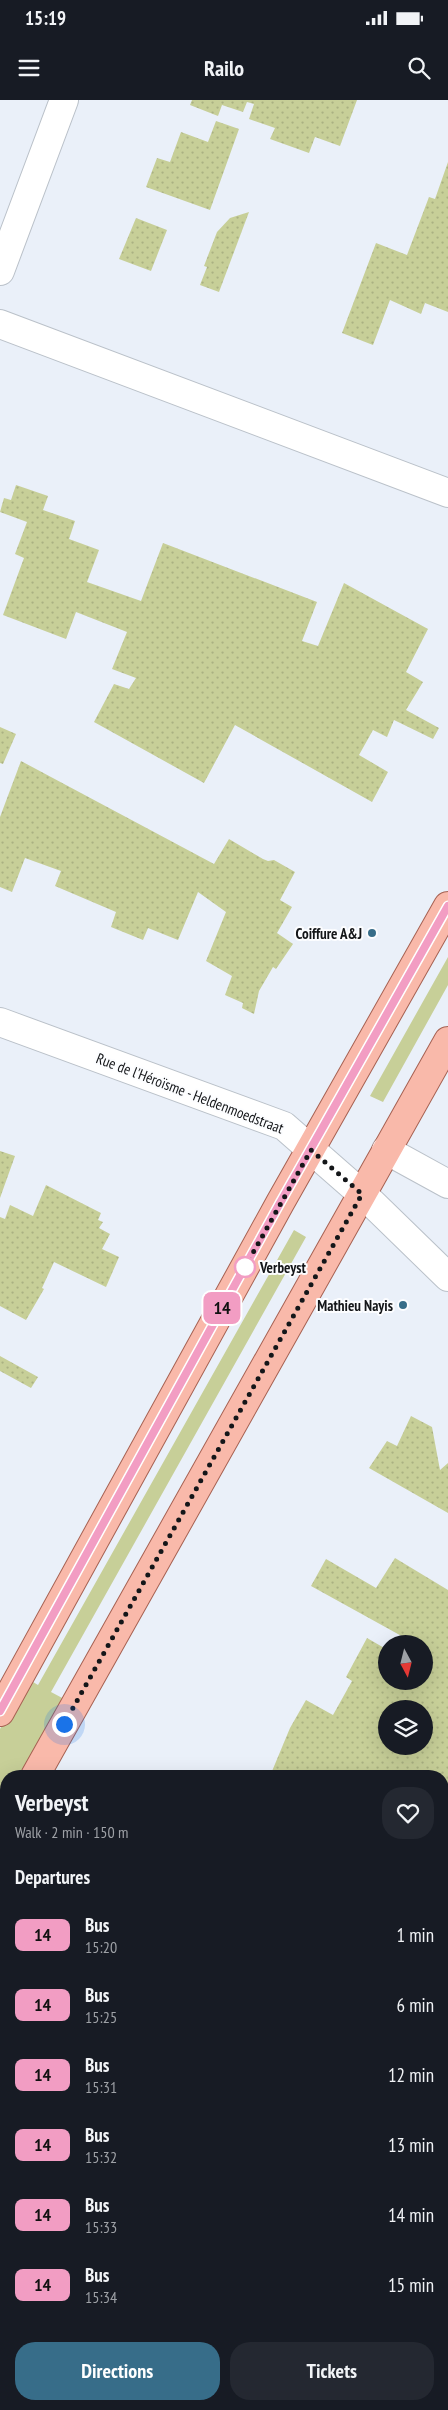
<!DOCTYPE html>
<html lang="en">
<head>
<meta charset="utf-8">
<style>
  :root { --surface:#171b24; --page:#242831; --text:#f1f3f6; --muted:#9ea1a6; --accent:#376d89 }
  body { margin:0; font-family:"PT Sans Narrow",sans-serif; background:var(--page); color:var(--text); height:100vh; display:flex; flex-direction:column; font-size:19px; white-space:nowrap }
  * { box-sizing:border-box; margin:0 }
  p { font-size:16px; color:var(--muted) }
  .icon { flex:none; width:28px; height:28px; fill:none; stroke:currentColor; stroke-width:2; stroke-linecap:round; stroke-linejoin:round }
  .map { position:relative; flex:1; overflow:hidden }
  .details { position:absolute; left:0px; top:1670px; width:449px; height:640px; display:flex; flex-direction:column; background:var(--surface); border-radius:20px 20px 0 0; box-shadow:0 5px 20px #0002 }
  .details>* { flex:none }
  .badge { padding:0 10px; border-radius:8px; font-size:18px; line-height:32px }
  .needle { width:32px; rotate:173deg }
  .buttons { position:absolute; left:378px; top:1535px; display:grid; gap:10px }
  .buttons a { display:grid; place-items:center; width:55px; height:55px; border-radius:50%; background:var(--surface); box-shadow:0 5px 20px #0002; font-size:25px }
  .you { position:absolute; width:25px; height:25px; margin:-12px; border:4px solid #fff; border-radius:50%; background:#1a73e8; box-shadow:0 0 0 8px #1a73e833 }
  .map>.badge { position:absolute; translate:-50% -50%; box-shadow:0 0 0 2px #fff }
  h2 { padding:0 15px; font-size:19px; line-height:45px }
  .round { display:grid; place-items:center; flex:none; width:52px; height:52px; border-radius:20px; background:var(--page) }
  .overview { display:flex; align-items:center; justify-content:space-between; height:85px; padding:0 15px }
  h1 { font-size:24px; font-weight:700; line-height:38px }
  .primary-button { display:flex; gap:10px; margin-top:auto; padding:10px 15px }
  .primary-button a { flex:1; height:58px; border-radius:20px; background:var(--accent); color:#fff; font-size:20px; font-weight:700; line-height:58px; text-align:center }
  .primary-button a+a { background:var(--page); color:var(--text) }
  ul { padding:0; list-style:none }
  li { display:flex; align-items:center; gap:15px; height:70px; padding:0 15px }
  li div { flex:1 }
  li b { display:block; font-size:19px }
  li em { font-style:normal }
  li .badge { min-width:55px; font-weight:700; text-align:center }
  .status { display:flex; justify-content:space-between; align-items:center; height:35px; padding:0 25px; background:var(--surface); direction:ltr }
  .status svg { height:14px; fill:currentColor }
  header { display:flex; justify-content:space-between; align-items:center; height:65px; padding:0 15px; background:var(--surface); font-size:22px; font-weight:700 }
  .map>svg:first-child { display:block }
</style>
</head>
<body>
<div class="status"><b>15:19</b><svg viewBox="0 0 49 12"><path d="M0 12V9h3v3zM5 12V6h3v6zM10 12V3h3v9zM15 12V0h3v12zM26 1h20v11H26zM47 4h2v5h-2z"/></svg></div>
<header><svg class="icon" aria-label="menu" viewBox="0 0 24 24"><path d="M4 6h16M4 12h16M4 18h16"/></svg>Railo<svg class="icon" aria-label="search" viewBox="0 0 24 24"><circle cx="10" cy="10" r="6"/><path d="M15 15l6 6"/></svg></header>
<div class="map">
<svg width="448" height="2310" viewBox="0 0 448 2310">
  <defs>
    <pattern id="garden-dots" width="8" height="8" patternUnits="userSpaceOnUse" patternTransform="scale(1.25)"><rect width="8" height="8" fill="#c7cf98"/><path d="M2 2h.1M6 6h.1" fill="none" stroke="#aab182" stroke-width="1.8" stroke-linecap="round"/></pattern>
  </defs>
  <rect width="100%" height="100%" fill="#eaf0f9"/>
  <!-- grass -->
  <path fill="#c7cf98" d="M448,857V885L383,1002L370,996Z
    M294,1130L306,1137L51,1592L66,1600L23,1676H6V1706L0,1717V1629L28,1579L38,1585Z"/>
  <!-- garden -->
  <path fill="url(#garden-dots)" fill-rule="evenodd" d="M192,0H357L340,46L315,37L309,53L270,39L275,28L249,19L254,4L247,2L243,12L222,5L218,16L190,5Z
    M216,21L239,29L210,110L146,87L157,58L170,62L181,32L208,42Z
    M448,62V212L425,203L421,214L390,200L373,245L342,233L376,143L407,155L429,97L435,99Z
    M249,112L219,192L200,185L207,167L204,166L217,132L230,118Z
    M136,118L167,130L151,171L119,159Z
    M16,385L48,396L43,410L75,421L69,439L99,450L87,482L141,501L163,443L317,502L302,541L318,546L344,483L428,529L406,572L423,582L406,610L439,628L433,639L394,620L387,637L373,630L359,655L388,672L372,702L235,625L204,683L94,622L114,584L129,589L136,578L112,569L127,532L76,512L66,539L3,515L24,458L15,454L27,422L0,412L4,398L11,400Z
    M0,627L16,634L3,664L0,663Z
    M21,661L214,764L229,739L263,759L268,761L274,760L295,772L280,800L292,807L277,833L293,844L276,869L273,867L259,891L254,914L242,908L243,903L225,895L232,876L206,861L226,812L198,792L178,840L148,828L143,840L111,827L116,812L55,786L61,771L25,758L12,792L0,787V717Z
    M0,1051L15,1056L0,1098Z
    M46,1085L101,1113L98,1120L103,1122L99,1128L110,1134L102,1149L119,1157L106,1187L54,1162L42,1188L44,1189L26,1220L0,1206V1117L5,1119L10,1105L33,1116Z
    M0,1256L38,1277L31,1288L0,1271Z
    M411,1316L432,1327L440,1370L448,1363V1413L369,1368L387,1341L397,1346Z
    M395,1458L448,1490V1769H443L442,1676H270L290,1628L306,1600L333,1615L352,1581L346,1577L367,1538L386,1549V1581H424V1544H416L311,1486L326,1459L376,1488ZM386,1609H424V1646H386Z
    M442,1977H448V2071H443Z
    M443,2270L448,2271V2310H343L344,2304H442Z
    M124,2304H291L290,2310H120L125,2308Z"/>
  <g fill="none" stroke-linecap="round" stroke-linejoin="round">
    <defs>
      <path id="minor" d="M0,171L64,0
        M0,224L448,393
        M0,922L284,1026L372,1103L448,1177
        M386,1050L448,1084
        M442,1877L448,1878
        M0,2131H6
        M442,2155H448"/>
      <path id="major" d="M0,1612L280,1103L448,806
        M35,1676L448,941
        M0,1739L6,1728"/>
    </defs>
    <!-- minor casing -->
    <use href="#minor" stroke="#bac1c9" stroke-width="30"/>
    <!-- major casing -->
    <use href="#major" stroke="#a66152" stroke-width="30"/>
    <!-- minor -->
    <use href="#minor" stroke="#fff" stroke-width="28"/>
    <!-- major -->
    <use href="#major" stroke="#f9b9aa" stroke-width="28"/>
  </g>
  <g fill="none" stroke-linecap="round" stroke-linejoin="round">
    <defs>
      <path id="line" d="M0,1611L280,1103L448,806"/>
    </defs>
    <!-- line casing -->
    <use href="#line" stroke="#fff" stroke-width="11"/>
    <!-- line -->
    <use href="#line" stroke="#f29dc3" stroke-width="8"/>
    <!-- walk -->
    <path stroke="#141619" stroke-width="5" stroke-dasharray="0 9" d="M64,1624L362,1094L311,1050L245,1167"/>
  </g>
  <!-- markers -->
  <g fill="#376d89" stroke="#fcfdff" stroke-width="2">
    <circle cx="372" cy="833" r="5"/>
    <circle cx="403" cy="1205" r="5"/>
  </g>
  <circle fill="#fff" stroke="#f29dc3" stroke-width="2.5" cx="245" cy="1167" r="10"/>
  <g text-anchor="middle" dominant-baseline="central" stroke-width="4" stroke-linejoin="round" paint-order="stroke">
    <!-- poi labels -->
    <g font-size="15" font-weight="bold" fill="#141619" stroke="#fcfdff" text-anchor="end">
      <text x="362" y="833">Coiffure A&amp;J</text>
      <text x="393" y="1205">Mathieu Nayis</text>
    </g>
    <!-- street labels -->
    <g font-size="15" fill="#141619" stroke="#fcfdff">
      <text transform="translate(190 993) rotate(21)">Rue de l'Héroïsme - Heldenmoedstraat</text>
    </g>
    <!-- stop labels -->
    <g font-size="15" font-weight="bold" fill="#141619" stroke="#fcfdff" text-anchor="start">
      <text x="260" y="1167">Verbeyst</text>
    </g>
  </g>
</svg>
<div class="buttons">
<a><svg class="needle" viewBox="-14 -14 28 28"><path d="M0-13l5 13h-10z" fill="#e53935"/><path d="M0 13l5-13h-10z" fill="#9ea1a6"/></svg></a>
<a><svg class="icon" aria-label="layers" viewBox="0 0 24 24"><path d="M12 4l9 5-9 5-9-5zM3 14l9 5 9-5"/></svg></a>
</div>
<div class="you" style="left:64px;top:1624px"></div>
<b class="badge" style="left:222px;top:1208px;background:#f29dc3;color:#111">14</b>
<section class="details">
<div class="overview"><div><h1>Verbeyst</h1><p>Walk · 2 min · 150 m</p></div><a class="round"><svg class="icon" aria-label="heart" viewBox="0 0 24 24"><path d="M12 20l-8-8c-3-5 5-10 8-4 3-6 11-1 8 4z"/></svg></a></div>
<h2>Departures</h2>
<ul>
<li><span class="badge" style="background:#f29dc3;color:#111">14</span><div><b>Bus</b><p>15:20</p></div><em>1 min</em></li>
<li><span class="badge" style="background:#f29dc3;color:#111">14</span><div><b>Bus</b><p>15:25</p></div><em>6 min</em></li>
<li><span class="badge" style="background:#f29dc3;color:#111">14</span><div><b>Bus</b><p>15:31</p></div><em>12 min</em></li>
<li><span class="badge" style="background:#f29dc3;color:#111">14</span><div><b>Bus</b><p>15:32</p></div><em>13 min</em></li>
<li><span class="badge" style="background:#f29dc3;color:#111">14</span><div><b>Bus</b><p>15:33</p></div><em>14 min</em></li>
<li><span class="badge" style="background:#f29dc3;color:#111">14</span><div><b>Bus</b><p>15:34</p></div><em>15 min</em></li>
</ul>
<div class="primary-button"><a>Directions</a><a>Tickets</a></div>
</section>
</div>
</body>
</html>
